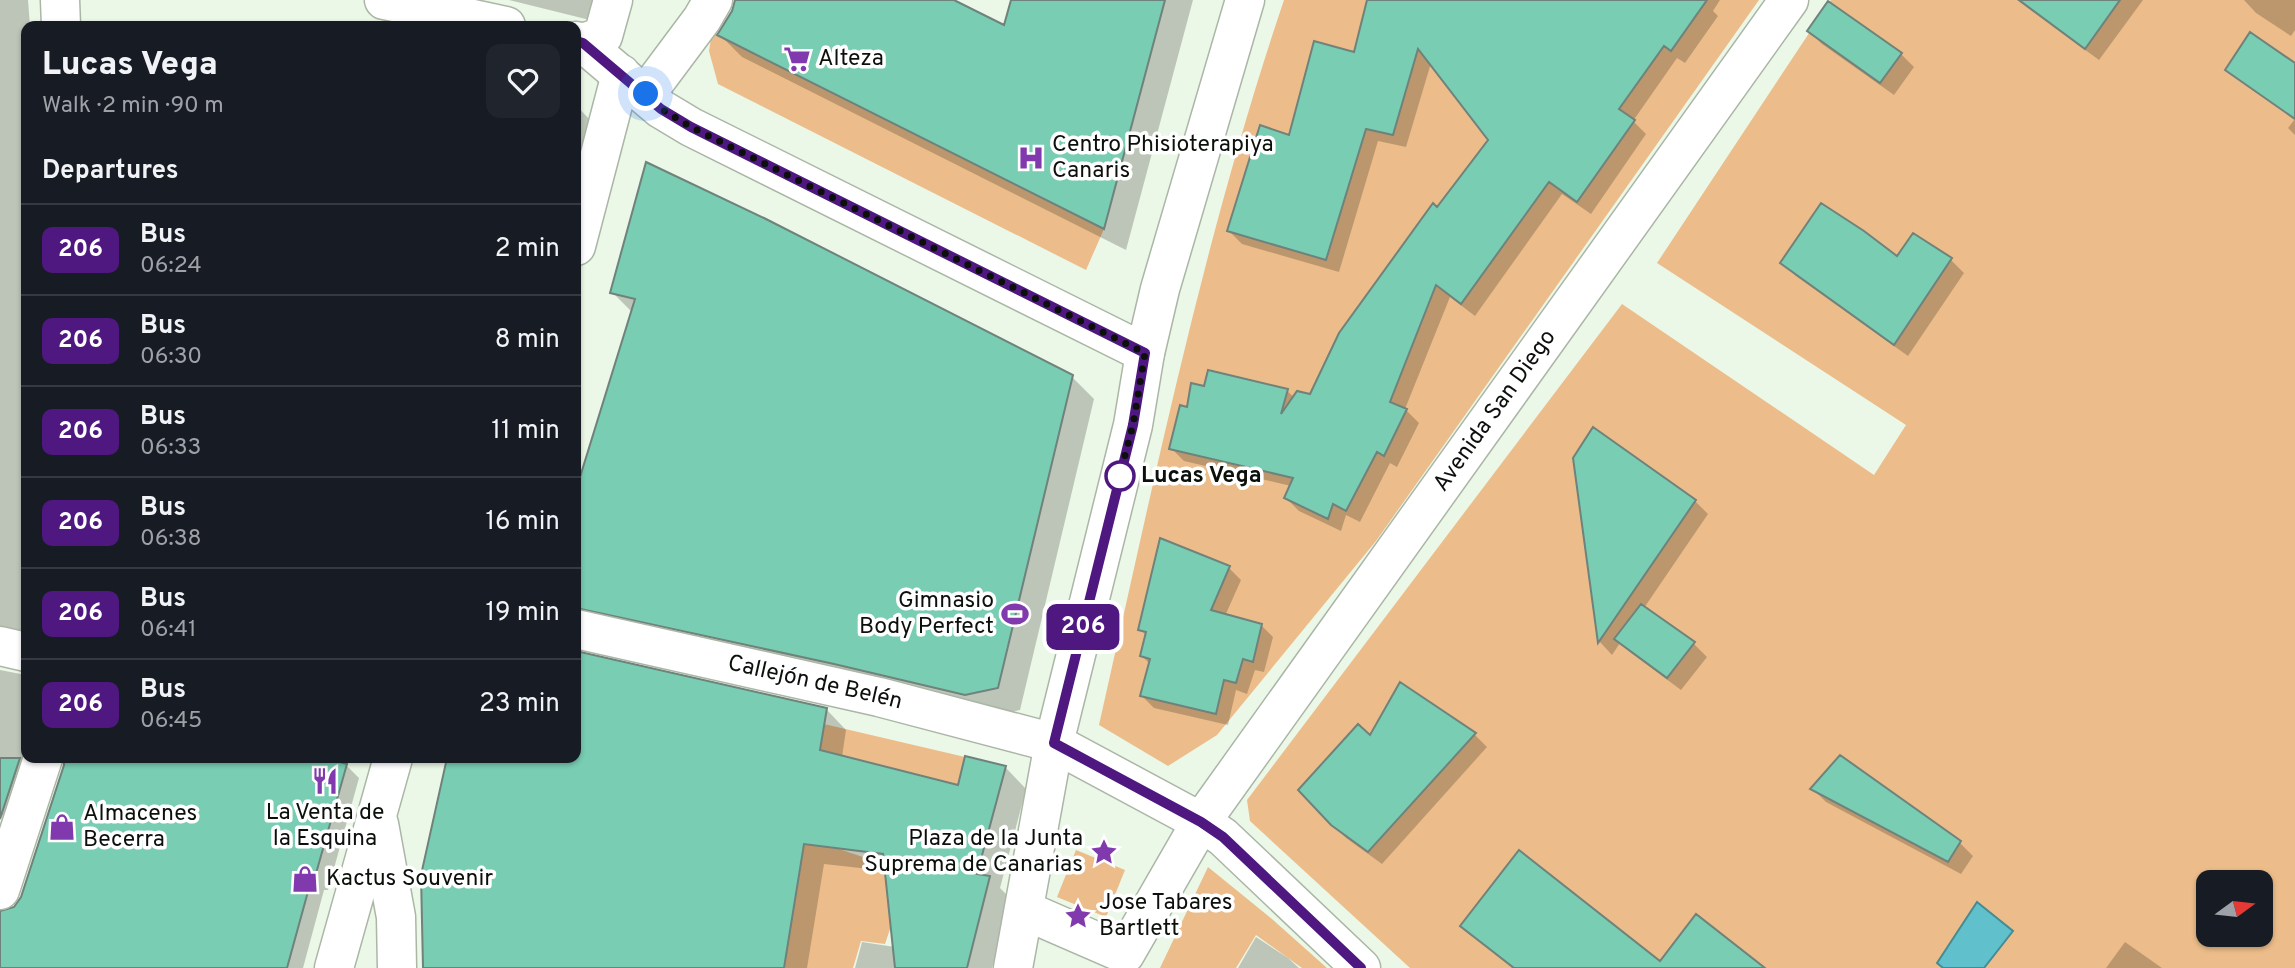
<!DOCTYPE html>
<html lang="en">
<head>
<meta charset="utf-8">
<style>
  :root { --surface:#171b24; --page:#20242c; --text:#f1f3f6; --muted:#9ea1a6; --line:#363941 }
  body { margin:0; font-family:Overpass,sans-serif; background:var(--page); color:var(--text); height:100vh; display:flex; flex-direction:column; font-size:26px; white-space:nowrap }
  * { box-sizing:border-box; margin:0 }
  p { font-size:23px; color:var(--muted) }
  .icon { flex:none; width:38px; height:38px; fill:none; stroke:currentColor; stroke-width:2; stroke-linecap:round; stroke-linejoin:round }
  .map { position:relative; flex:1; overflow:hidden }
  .panel { position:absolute; left:21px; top:21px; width:560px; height:742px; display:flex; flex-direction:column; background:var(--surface); border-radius:14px; box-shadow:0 2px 5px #0004 }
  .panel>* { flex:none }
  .badge { padding:0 14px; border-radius:10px; font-size:24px; line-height:46px }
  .needle { width:46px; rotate:75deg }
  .buttons { position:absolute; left:2196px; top:870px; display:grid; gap:14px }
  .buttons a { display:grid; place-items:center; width:77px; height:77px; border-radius:14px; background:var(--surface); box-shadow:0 2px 5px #0004; font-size:35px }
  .you { position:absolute; width:35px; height:35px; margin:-18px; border:5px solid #fff; border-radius:50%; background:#1a73e8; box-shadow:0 0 0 10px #1a73e833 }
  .map>.badge { position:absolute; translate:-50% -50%; box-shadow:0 0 0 4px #fff }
  h2 { padding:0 21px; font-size:26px; line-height:63px }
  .round { display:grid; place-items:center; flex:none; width:74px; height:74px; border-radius:14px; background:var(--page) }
  .head { display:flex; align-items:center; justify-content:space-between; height:119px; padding:0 21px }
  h1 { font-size:33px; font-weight:800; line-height:52px }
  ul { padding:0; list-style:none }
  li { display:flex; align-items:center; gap:21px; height:91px; padding:0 21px; border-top:2px solid var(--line) }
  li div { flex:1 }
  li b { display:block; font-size:26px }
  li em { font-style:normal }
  li .badge { min-width:77px; font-weight:700; text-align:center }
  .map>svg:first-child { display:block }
</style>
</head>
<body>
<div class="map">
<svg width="2295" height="968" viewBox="0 0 2295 968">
  <rect width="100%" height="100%" fill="#ebf7e7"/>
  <!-- green -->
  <path fill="#ecbd8a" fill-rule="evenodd" d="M1284,0H1759L1376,541L1217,735L1168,766L1099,725C1154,481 1204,236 1284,0Z
    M1831,0H2295V968H1410L1250,821L1247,800L1622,304L1874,475L1906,425L1657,263ZM2208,882H2261V934H2208Z
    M712,32L1104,229L1086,270L718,84L709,51Z
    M824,724L965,757L958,785L855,759L836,848L884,864L891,926L885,944L861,941L853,968H784Z
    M1076,850L1125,870L1106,917L1057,897Z
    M1208,867L1272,919L1327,968H1302L1256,935L1236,968H1160Z"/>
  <!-- water -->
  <path fill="#60c0cc" stroke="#478b92" stroke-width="2" d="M1977,902L2013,931L1984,968H1943L1937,963Z"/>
  <!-- shadow -->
  <path fill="#0003" d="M0,0H28L30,26H26V639L0,643Z
    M509,0H611L606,24Z
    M736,0H950L1005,27L1013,0H1193L1126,250L742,57L720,35L734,12Z
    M1368,0H1720L1713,11L1718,16L1685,63L1677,58L1633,121L1646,134L1591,214L1562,194L1475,316L1450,297L1405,409L1419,423L1397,467L1390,463L1360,522L1346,515L1341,531L1299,511L1286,498L1291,486L1184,461L1171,448L1188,409L1205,388L1287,391L1295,398L1311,396L1437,210L1490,140L1431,63L1406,147L1378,141L1339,272L1242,244L1229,231L1290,137L1355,54Z
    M2017,0H2143L2099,60Z
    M2244,0H2295V30L2291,36L2256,13Z
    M1809,31L1901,54L1914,67L1894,95L1822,44Z
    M576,105L590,120L581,170L576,169Z
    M2295,119V135L2288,128Z
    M1897,259L1951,260L1964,273L1908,356L1796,276L1782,263Z
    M612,292L1072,377L1094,399L1020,710L988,716L576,620V495L632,312Z
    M1575,458L1695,501L1708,514L1644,608L1694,644L1707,657L1681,690L1630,652L1620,643L1612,655L1600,642Z
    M1162,540L1229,568L1241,580L1225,616L1261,625L1273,637L1264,672L1255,670L1247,694L1236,690L1228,725L1154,708L1142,696L1150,664L1142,656L1147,636L1140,629Z
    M576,653L826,709L846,730L842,757L960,787L966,759L1006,768L1026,789L1000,888L1010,898L992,968H855L862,942L895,947L887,871L824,864L807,968H425L422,875L449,758H576Z
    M0,670L26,675V758L17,820L0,815Z
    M1474,734L1487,747L1382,864L1346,838L1300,790L1370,737Z
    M66,758H319L346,765L359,778L328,890H324L303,968H0V913L15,908L22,898L66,765Z
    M1813,789L1960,843L1973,856L1961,874L1826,802Z
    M1462,926L1660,963L1763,968H1512Z
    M1256,937L1288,958L1299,968H1238Z
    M2125,942L2162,968H2106Z"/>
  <!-- building -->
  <path fill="#78cdb2" stroke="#6f827b" stroke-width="2" d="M735,0H954L1004,25L1011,0H1165L1104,229L717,35L732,11Z
    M1367,0H1707L1671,51L1664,46L1619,109L1635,120L1577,202L1549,182L1461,304L1436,285L1390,402L1407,409L1384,456L1377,452L1346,511L1333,504L1328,519L1284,498L1293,478L1169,449L1180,405L1187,407L1191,383L1204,386L1208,370L1288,389L1281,414L1297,391L1310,394L1339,333L1433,203L1437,207L1488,140L1418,49L1393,135L1366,129L1326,260L1227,231L1260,125L1289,135L1314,41L1354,52Z
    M2019,0H2120L2085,49Z
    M1828,1L1902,53L1880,83L1807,31Z
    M2250,32L2295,63V119L2225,70Z
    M646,162L764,218L1073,375L998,688L965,695L834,664L576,608V490L635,299L610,293Z
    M1821,203L1864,231L1897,256L1913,233L1952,258L1894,345L1780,263Z
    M1593,427L1696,500L1598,643L1573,458Z
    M1160,538L1230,566L1211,610L1262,624L1253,662L1243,659L1236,683L1224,680L1216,714L1140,696L1150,659L1140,656L1146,632L1138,630Z
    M1641,604L1695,642L1667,678L1614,639Z
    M576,651L827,708L820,750L958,785L965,756L1006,766L977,874L990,876L967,968H895L883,854L804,844L784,968H423L421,875L447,758H576Z
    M1400,682L1476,733L1368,852L1331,825L1298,790L1358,724L1370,735Z
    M1840,755L1961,841L1948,862L1810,789Z
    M0,758H20L0,819Z
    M64,758H326L347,764L315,877H312L287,968H0V911L14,907L21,897L64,765Z
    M1519,850L1660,961L1696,914L1765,968H1514L1460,926Z"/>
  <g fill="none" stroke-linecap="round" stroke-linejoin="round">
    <defs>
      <g id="street">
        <path d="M60,0L61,26"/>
        <path d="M384,0L506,26"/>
        <path d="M576,41L583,43L661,109L691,127L1145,353"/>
        <path d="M583,43L603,36L613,0"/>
        <path d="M646,94L702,19L713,0"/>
        <path d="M576,246L621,74"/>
        <path id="s1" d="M576,629L879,697L1054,743L1201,822L1223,837L1361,968"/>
        <path d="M0,646L26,652"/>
        <path d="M379,824L396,917L397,968"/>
        <path d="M0,890L43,758"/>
        <path id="s2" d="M1024,910L1125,954L1201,822L1789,0"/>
        <path d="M334,968L393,758"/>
        <path d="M1013,968L1054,743L1133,425L1145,353L1160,289L1245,0"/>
      </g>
    </defs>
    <!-- street casing -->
    <use href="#street" stroke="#abb6a7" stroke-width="41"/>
    <!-- street -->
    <use href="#street" stroke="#fff" stroke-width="38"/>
  </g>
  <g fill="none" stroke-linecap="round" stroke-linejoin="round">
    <defs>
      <path id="line" d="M576,41L583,43L661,109L691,127L1145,353L1133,425L1054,743L1201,822L1223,837L1361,968"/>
    </defs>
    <!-- line casing -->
    <use href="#line" stroke="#fff" stroke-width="16"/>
    <!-- line -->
    <use href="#line" stroke="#4f1780" stroke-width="10"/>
    <!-- walk -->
    <path stroke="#0c100b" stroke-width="7" stroke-dasharray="0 12.6" d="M646,94L661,109L691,127L1145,353L1133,425L1119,478L1120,476"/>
  </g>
  <!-- icons -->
  <defs>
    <symbol id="supermarket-bare" viewBox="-9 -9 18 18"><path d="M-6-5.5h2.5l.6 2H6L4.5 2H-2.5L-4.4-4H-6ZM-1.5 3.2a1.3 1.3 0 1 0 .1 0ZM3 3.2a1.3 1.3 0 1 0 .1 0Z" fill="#803aad" stroke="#fff" stroke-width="2.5" paint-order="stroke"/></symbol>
    <symbol id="hospital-bare" viewBox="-9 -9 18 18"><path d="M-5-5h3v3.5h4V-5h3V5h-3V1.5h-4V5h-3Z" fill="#803aad" stroke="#fff" stroke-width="2.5" paint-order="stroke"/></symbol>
    <symbol id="stadium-bare" viewBox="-9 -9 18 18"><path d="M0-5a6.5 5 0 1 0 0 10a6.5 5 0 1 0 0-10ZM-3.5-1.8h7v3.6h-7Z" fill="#803aad" stroke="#fff" stroke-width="2.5" paint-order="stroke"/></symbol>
    <symbol id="restaurant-bare" viewBox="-9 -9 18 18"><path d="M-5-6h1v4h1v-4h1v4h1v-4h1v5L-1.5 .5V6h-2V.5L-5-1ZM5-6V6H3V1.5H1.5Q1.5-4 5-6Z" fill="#803aad" stroke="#fff" stroke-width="2.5" paint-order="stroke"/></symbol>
    <symbol id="shop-bare" viewBox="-9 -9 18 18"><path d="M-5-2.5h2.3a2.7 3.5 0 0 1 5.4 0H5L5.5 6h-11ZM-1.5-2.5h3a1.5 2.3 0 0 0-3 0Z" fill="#803aad" stroke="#fff" stroke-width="2.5" paint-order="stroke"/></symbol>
    <symbol id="sight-bare" viewBox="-9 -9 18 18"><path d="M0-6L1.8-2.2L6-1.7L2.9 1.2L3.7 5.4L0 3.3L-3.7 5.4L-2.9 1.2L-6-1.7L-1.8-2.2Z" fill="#803aad" stroke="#fff" stroke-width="2.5" paint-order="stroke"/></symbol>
  </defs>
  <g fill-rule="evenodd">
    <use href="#supermarket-bare" x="778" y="40" width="38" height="38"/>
    <use href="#hospital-bare" x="1012" y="139" width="38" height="38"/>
    <use href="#stadium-bare" x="996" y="595" width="38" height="38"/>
    <use href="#restaurant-bare" x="306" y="762" width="38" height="38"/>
    <use href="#shop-bare" x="43" y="808" width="38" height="38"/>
    <use href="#sight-bare" x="1085" y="833" width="38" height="38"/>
    <use href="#shop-bare" x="286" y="860" width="38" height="38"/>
    <use href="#sight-bare" x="1059" y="897" width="38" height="38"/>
  </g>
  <!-- markers -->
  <circle fill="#fff" stroke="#4f1780" stroke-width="3.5" cx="1120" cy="476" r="14"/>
  <g text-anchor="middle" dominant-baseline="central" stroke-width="7" stroke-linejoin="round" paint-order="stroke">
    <!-- poi labels -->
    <g font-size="23" fill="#0c100b" stroke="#fff" text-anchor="start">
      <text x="818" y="59">Alteza</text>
      <text x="1052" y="145">Centro Phisioterapiya<tspan x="1052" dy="26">Canaris</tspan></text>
      <text x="994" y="601" text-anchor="end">Gimnasio<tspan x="994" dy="26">Body Perfect</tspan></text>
      <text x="325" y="813" text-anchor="middle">La Venta de<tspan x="325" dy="26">la Esquina</tspan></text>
      <text x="83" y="814">Almacenes<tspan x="83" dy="26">Becerra</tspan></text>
      <text x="1083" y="839" text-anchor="end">Plaza de la Junta<tspan x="1083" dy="26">Suprema de Canarias</tspan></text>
      <text x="326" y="879">Kactus Souvenir</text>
      <text x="1099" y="903">Jose Tabares<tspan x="1099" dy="26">Bartlett</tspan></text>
    </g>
    <!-- street labels -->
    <g font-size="23" fill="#0c100b" stroke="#fff">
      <text stroke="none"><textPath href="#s2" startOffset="768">Avenida San Diego</textPath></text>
      <text stroke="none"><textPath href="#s1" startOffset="245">Callejón de Belén</textPath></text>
    </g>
    <!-- stop labels -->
    <g font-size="23" font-weight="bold" fill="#0c100b" stroke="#fff" text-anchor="start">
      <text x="1141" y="476">Lucas Vega</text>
    </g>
  </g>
</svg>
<div class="buttons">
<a><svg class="needle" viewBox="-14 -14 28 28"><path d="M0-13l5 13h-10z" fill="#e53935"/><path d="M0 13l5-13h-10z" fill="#9ea1a6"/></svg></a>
</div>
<div class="you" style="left:646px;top:94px"></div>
<b class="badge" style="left:1083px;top:627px;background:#4f1780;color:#fff">206</b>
<section class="panel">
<div class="head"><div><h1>Lucas Vega</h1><p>Walk · 2 min · 90 m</p></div><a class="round"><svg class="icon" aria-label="heart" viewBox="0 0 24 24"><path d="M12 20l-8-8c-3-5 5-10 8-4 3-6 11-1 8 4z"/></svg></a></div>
<h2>Departures</h2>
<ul>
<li><span class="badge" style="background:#4f1780;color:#fff">206</span><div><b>Bus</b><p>06:24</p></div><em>2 min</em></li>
<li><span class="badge" style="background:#4f1780;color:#fff">206</span><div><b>Bus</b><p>06:30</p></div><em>8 min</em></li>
<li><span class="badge" style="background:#4f1780;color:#fff">206</span><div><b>Bus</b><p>06:33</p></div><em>11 min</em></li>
<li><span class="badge" style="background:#4f1780;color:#fff">206</span><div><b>Bus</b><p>06:38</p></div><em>16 min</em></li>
<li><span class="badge" style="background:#4f1780;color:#fff">206</span><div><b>Bus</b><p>06:41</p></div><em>19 min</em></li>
<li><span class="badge" style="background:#4f1780;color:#fff">206</span><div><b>Bus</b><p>06:45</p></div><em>23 min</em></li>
</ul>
</section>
</div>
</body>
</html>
